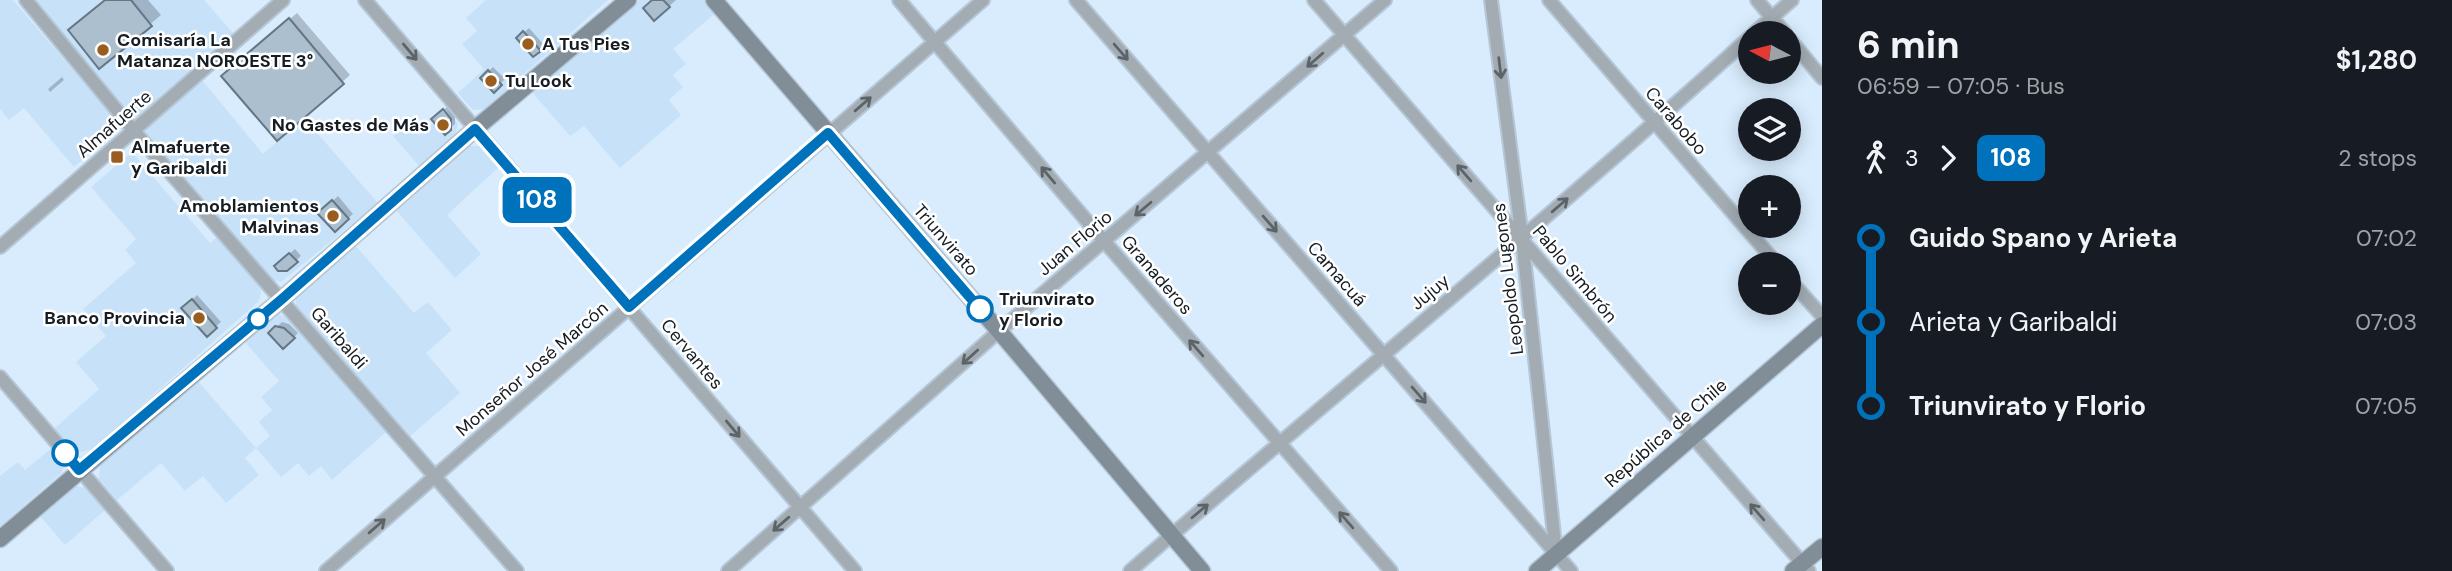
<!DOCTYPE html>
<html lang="en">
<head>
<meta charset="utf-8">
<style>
  :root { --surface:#171b24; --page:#242831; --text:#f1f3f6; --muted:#9ea1a6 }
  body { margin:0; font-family:"DM Sans",sans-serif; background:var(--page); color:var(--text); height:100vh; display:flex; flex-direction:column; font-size:26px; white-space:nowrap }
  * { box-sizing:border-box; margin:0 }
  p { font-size:23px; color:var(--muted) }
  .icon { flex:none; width:38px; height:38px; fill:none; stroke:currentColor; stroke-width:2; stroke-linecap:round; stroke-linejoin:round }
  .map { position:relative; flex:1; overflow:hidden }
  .side { display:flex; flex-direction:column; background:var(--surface); width:630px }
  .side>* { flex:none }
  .badge { padding:0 14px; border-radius:10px; font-size:24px; line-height:46px }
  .needle { width:46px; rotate:277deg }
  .controls { position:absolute; left:1738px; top:21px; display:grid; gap:14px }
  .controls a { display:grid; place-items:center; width:63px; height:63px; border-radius:50%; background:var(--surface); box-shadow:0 4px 18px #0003; font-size:35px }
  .map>.badge { position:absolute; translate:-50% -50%; box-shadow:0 0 0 4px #fff }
  .legs { display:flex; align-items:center; gap:10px; height:77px; padding:0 35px; font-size:23px }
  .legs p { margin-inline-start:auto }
  .head { display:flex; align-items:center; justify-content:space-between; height:119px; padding:0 35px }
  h1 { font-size:38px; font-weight:700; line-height:52px }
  ul { padding:0 35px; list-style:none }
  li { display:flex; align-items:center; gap:24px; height:84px; font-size:26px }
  li i { display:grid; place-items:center; width:10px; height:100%; margin:0 9px; background:currentColor }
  li i::after { content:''; width:18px; height:18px; margin:-9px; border:5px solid; border-radius:50%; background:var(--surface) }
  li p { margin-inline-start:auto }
  li:first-child i { background:linear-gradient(#0000 50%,currentColor 0) }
  li:last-child i { background:linear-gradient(currentColor 50%,#0000 0) }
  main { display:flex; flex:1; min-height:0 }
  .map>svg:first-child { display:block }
</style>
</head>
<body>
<main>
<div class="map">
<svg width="1822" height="571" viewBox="0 0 1822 571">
  <rect width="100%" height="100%" fill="#d8ecfd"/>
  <!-- built -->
  <path fill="#c7e2f8" d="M0,0H13L116,120V131L74,167L24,108L9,120L0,109Z
    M38,0H204L233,33L139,116L131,117L33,4Z
    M486,0H608L484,109L473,110L458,93L484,69L462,44L477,31L466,18Z
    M637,0H709L718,11L673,49L686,64L673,75L683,87L669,100L681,115L620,168L584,126L570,136L532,92Z
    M201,79L263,154L304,118L378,203L281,282L273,280L147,137L146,132L148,124Z
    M449,110L458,124L456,132L452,138L419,166L393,136L409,123L419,135Z
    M468,146H480L500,166L447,215L481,254L455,278L396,210Z
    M132,152L210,243L217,237L258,285L261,291L260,298L258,302L92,449L81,452L70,447L54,429L99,389L76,362L106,336L83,309L136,263L125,250L136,239L91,187Z
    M355,245L414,313L428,302L452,330L426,353L460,393L408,438L296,308V296Z
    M279,314L285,317L386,432L332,480L321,466L309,476L298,463L281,477L256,448L245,458L259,475L226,503L203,476L185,491L161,463L117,500L99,479L100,466L198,381L256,448L270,436L259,422L272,410L261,397L279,381L243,340L273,315Z
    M53,447L64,458V466L61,473L0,526V476L18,462L25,470Z
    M74,486L88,488L105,510L65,545L40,516Z"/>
  <!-- shadow -->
  <path fill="#0003" d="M105,0H148L161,15L99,67Z
    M654,0H676L655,19Z
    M297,13L350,75L277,139L231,69Z
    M529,28L544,45L534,55L518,38Z
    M493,67L505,79L494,90L482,78Z
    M62,77L64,80L50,92L48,89Z
    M448,106L455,114V124L445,133L433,119Z
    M338,196L353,214L335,230L320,213Z
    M295,249L301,256L286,270L280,262Z
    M197,295L221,322L207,334L184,308Z
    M282,322L289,324L298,333L284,347L270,333Z"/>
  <!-- building -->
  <path fill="#abbfcf" stroke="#657786" stroke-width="2" d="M105,0H131L152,26L99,69L68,30Z
    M652,0H663L670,7L654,21L643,8Z
    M289,18L344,84L277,141L221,76Z
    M523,31L541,51L533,57L516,38Z
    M488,70L502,85L494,93L480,78Z
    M443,109L451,119V130L445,135L431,119Z
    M332,200L349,219L335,232L317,213Z
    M289,253L298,262L287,271H278L274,266Z
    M192,299L217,328L207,337L181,308Z
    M275,326L284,328L295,338L283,349L268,333Z"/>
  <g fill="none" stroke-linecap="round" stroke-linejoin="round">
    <defs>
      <path id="street" d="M26,0L134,131L517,571
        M365,0L855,571
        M899,0L1104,241L1391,571
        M1076,0L1571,571
        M1314,0L1809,571
        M1491,0L1522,238L1556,554
        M1549,0L1777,264
        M1757,0L1785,33
        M1754,33L1792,0
        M1788,37L1822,78
        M0,247L283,0
        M1788,278L1822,316
        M0,377L167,571
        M326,571L983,0
        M728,571L999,331L1385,0
        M1130,571C1336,393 1548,220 1750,37"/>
      <path id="secondary" d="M714,0L999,331L1202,571
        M0,539L282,299L475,129L628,0
        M1537,571L1822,325
        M1793,571L1822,547"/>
    </defs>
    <!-- street casing -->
    <use href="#street" stroke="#b5c7d6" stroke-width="16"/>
    <!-- secondary casing -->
    <use href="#secondary" stroke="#b5c7d6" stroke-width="19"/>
    <!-- street -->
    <use href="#street" stroke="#a3acb3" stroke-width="12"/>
    <!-- secondary -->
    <use href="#secondary" stroke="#818e98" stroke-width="16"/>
  </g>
  <!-- one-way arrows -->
  <defs><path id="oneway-shaft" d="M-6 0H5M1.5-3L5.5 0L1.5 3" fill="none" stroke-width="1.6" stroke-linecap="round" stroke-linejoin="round" transform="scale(1.75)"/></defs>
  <g stroke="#5c646a">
    <use href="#oneway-shaft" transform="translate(410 52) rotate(50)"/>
    <use href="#oneway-shaft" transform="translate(1121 52) rotate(49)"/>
    <use href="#oneway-shaft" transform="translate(1315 60) rotate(139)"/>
    <use href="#oneway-shaft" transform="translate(1500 68) rotate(83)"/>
    <use href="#oneway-shaft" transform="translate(863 104) rotate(-41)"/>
    <use href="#oneway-shaft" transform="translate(1464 173) rotate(-131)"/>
    <use href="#oneway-shaft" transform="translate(1048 175) rotate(-130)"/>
    <use href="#oneway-shaft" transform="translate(1560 205) rotate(-41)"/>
    <use href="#oneway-shaft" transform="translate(1143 209) rotate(140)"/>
    <use href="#oneway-shaft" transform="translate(1270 224) rotate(49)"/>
    <use href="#oneway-shaft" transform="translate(1196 348) rotate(-131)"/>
    <use href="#oneway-shaft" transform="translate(970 357) rotate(138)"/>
    <use href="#oneway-shaft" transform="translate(1419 395) rotate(49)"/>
    <use href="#oneway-shaft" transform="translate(733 429) rotate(50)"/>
    <use href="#oneway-shaft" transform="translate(1200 511) rotate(-40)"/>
    <use href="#oneway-shaft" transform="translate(1757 512) rotate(-131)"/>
    <use href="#oneway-shaft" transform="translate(1346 520) rotate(-131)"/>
    <use href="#oneway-shaft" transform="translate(781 524) rotate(139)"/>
    <use href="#oneway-shaft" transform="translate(377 526) rotate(-41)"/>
  </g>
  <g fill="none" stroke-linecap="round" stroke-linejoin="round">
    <defs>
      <path id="line-1" d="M65,453L79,470L282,299L475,129L629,307L828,133L980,309"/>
    </defs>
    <!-- line-1 casing -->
    <use href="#line-1" stroke="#fff" stroke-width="16"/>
    <!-- line-1 -->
    <use href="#line-1" stroke="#0072bc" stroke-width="10"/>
  </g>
  <!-- markers -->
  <g fill="#995d1e" stroke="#fff" stroke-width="2.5">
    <circle cx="528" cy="44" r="7"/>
    <circle cx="103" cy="50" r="7"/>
    <circle cx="491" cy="81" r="7"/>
    <circle cx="443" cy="125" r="7"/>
    <rect x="110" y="150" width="14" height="14" rx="3.5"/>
    <circle cx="333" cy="216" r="7"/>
    <circle cx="199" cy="318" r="7"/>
  </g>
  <g fill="#fff" stroke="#0072bc" stroke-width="3.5">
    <circle cx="980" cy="309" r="12"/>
    <circle cx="258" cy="319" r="9"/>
    <circle cx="65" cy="453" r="12"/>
  </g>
  <g text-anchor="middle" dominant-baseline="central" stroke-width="5" stroke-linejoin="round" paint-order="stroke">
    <!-- poi labels -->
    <g font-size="18" font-weight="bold" fill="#151c22" stroke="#fff" text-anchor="start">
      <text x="117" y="40">Comisaría La<tspan x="117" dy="21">Matanza NOROESTE 3°</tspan></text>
      <text x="542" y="44">A Tus Pies</text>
      <text x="505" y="81">Tu Look</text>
      <text x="429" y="125" text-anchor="end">No Gastes de Más</text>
      <text x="131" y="147">Almafuerte<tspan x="131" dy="21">y Garibaldi</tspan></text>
      <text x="319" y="206" text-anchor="end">Amoblamientos<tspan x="319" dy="21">Malvinas</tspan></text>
      <text x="185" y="318" text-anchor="end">Banco Provincia</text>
    </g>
    <!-- street labels -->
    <g font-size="18" fill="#151c22" stroke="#fff">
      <text transform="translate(1676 121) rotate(49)">Carabobo</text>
      <text transform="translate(114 124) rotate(-41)">Almafuerte</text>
      <text transform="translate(946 240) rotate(49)">Triunvirato</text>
      <text transform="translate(1075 243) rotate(-40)">Juan Florio</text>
      <text transform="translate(1337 274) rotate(49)">Camacuá</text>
      <text transform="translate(1575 274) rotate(50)">Pablo Simbrón</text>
      <text transform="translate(1157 275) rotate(49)">Granaderos</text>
      <text transform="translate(1508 279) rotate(-97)">Leopoldo Lugones</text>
      <text transform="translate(1430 292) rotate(-40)">Jujuy</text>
      <text transform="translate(339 338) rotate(49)">Garibaldi</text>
      <text transform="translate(692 354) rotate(50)">Cervantes</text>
      <text transform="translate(532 369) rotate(-41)">Monseñor José Marcón</text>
      <text transform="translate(1666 433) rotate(-41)">República de Chile</text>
    </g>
    <!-- stop labels -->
    <g font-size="18" font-weight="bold" fill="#151c22" stroke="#fff" text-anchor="start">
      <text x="999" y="299">Triunvirato<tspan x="999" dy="21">y Florio</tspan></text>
    </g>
  </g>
</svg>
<div class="controls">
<a><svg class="needle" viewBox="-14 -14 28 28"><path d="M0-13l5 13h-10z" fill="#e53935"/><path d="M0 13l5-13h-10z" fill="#9ea1a6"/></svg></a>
<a><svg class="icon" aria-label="layers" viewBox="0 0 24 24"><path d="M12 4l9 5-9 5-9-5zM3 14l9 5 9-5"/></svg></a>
<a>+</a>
<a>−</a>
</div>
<b class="badge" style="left:537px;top:200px;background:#0072bc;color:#fff">108</b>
</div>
<section class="side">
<div class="head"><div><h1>6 min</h1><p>06:59 – 07:05 · Bus</p></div><b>$1,280</b></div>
<div class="legs"><svg class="icon" aria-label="walk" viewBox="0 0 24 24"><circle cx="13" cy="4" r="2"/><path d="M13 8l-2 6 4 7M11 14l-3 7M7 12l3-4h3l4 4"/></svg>3<svg class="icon" aria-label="forward" viewBox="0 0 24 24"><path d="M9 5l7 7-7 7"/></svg><b class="badge" style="background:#0072bc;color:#fff">108</b><p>2 stops</p></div>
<ul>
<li><i style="color:#0072bc"></i><b>Guido Spano y Arieta</b><p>07:02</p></li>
<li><i style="color:#0072bc"></i><span>Arieta y Garibaldi</span><p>07:03</p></li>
<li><i style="color:#0072bc"></i><b>Triunvirato y Florio</b><p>07:05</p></li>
</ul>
</section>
</main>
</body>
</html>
